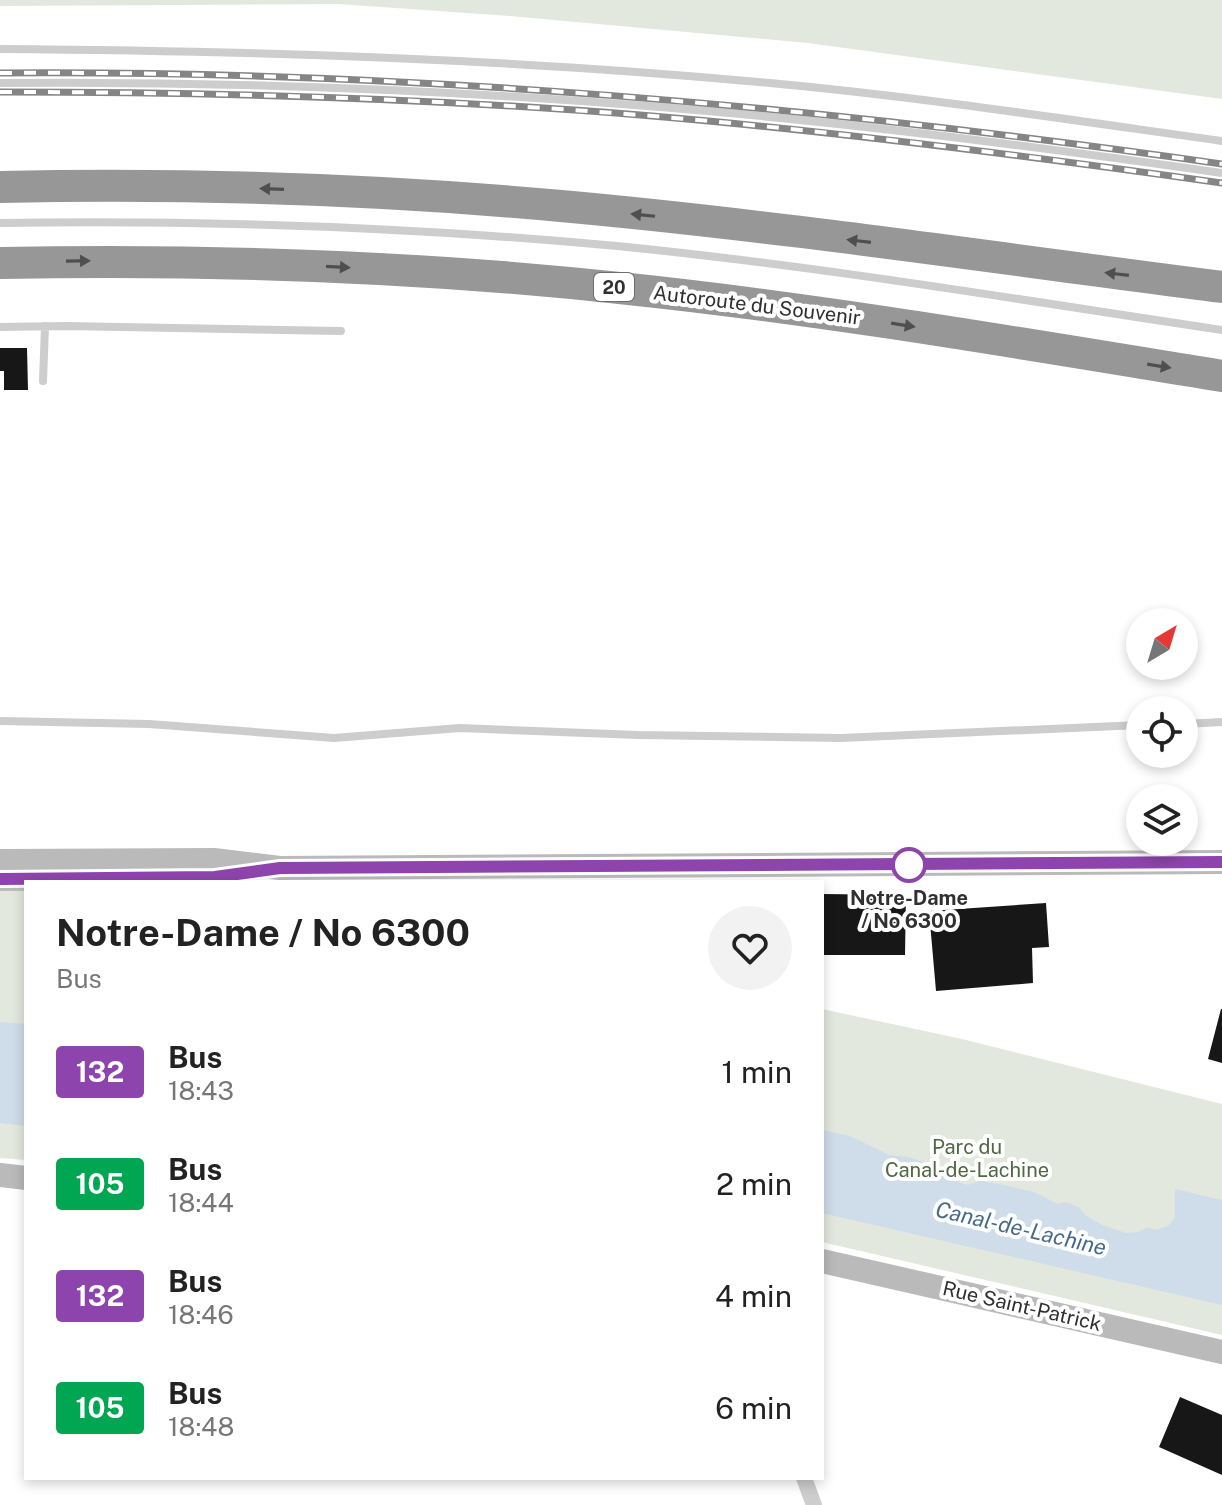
<!DOCTYPE html>
<html lang="fr">
<head>
<meta charset="utf-8">
<style>
  :root { --surface:#fff; --page:#f2f2f2; --text:#222; --muted:#767676 }
  body { margin:0; font-family:"Public Sans",sans-serif; background:var(--page); color:var(--text); height:100vh; display:flex; flex-direction:column; font-size:30px; white-space:nowrap }
  * { box-sizing:border-box; margin:0 }
  p { font-size:26px; color:var(--muted) }
  .icon { flex:none; width:44px; height:44px; fill:none; stroke:currentColor; stroke-width:2; stroke-linecap:round; stroke-linejoin:round }
  .map { position:relative; flex:1; overflow:hidden }
  .drawer { position:absolute; left:24px; top:880px; width:800px; height:600px; display:flex; flex-direction:column; background:var(--surface); border-radius:0px; box-shadow:0 4px 12px #0003 }
  .drawer>* { flex:none }
  .badge { padding:0 16px; border-radius:6px; font-size:28px; line-height:52px }
  .needle { width:52px; rotate:38deg }
  .buttons { position:absolute; left:1126px; top:608px; display:grid; gap:16px }
  .buttons a { display:grid; place-items:center; width:72px; height:72px; border-radius:50%; background:var(--surface); box-shadow:0 4px 12px #0003; font-size:40px }
  .map>.badge { position:absolute; translate:-50% -50%; box-shadow:0 0 0 4px #fff }
  .round { display:grid; place-items:center; flex:none; width:84px; height:84px; border-radius:42px; background:var(--page) }
  .headline { display:flex; align-items:center; justify-content:space-between; height:136px; padding:0 32px }
  h1 { font-size:38px; font-weight:700; line-height:60px }
  ul { padding:0; list-style:none }
  li { display:flex; align-items:center; gap:24px; height:112px; padding:0 32px }
  li div { flex:1 }
  li b { display:block; font-size:30px }
  li em { font-style:normal }
  li .badge { min-width:88px; font-weight:700; text-align:center }
  .map>svg:first-child { display:block }
</style>
</head>
<body>
<div class="map">
<svg width="1222" height="1505" viewBox="0 0 1222 1505">
  <rect width="100%" height="100%" fill="#fff"/>
  <!-- green -->
  <path fill="#e2e8dd" d="M0,0H1222V99L808,43L510,16L338,4L0,6Z
    M0,890H26V1160L0,1158Z
    M822,1009L962,1039L1222,1104V1335L822,1242Z"/>
  <!-- water -->
  <path fill="#cfdce9" d="M0,1022L26,1024V1126L0,1123Z
    M822,1130L850,1136L889,1155L908,1157L932,1165L940,1176L968,1185L980,1181L999,1184L1034,1192L1058,1204L1066,1202L1079,1207L1085,1215L1102,1225L1126,1233L1138,1232L1148,1227L1155,1230L1168,1226L1175,1218V1189L1222,1200V1305L822,1213Z"/>
  <!-- building -->
  <path fill="#171717" d="M0,348H27L28,390H4V371H0Z
    M822,894L906,895L905,955H822Z
    M1046,903L1049,947L1032,948L1033,983L936,991L929,911Z
    M1221,1009H1222V1063L1208,1059Z
    M1180,1397L1222,1415V1475L1159,1447Z"/>
  <g fill="none" stroke-linecap="round" stroke-linejoin="round">
    <!-- service -->
    <path stroke="#cdcdcd" stroke-width="8" d="M0,49C257,51 514,59 770,83C921,97 1071,120 1222,141
      M0,83C215,81 432,89 647,106C839,121 1031,146 1222,173
      M0,223C206,220 412,227 617,246C819,266 1021,300 1222,330
      M0,327L67,326L341,331
      M43,381L45,326
      M0,721L149,724L334,738L460,728L638,735L841,738L1140,725
      M1184,724L1222,722"/>
    <!-- minor -->
    <path stroke="#cdcdcd" stroke-width="16" d="M804,1478L814,1505"/>
    <!-- secondary -->
    <path stroke="#bababa" stroke-width="24" d="M0,861L214,860L280,868L1222,862
      M0,879L215,877L246,873
      M0,1175L26,1178
      M822,1261L1222,1352"/>
    <!-- motorway -->
    <path stroke="#979797" stroke-width="32" d="M0,187C187,183 375,189 561,206C782,226 1002,259 1222,287
      M0,263C210,259 420,266 629,289C828,310 1025,344 1222,376"/>
    <defs>
      <path id="rail" d="M0,73C410,70 817,106 1222,164
        M0,92C214,92 427,98 640,115C835,131 1029,156 1222,183"/>
    </defs>
    <!-- rail casing -->
    <use href="#rail" stroke="#858585" stroke-width="7"/>
    <!-- rail -->
    <use href="#rail" stroke="#fff" stroke-width="4" stroke-dasharray="12" stroke-linecap="butt"/>
  </g>
  <!-- one-way arrows -->
  <defs><path id="oneway-solid" d="M-6-.8H1V-3.2L6.5 0L1 3.2V.8H-6Z" transform="scale(2)"/></defs>
  <g fill="#4f4f4f">
    <use href="#oneway-solid" transform="translate(272 189) rotate(-178)"/>
    <use href="#oneway-solid" transform="translate(643 215) rotate(-174)"/>
    <use href="#oneway-solid" transform="translate(859 241) rotate(-173)"/>
    <use href="#oneway-solid" transform="translate(78 261) rotate(-1)"/>
    <use href="#oneway-solid" transform="translate(338 267) rotate(3)"/>
    <use href="#oneway-solid" transform="translate(1117 274) rotate(-173)"/>
    <use href="#oneway-solid" transform="translate(903 325) rotate(9)"/>
    <use href="#oneway-solid" transform="translate(1159 366) rotate(9)"/>
  </g>
  <g fill="none" stroke-linecap="round" stroke-linejoin="round">
    <defs>
      <path id="line" d="M0,879L215,877L280,868L1222,862"/>
    </defs>
    <!-- line casing -->
    <use href="#line" stroke="#fff" stroke-width="18"/>
    <!-- line -->
    <use href="#line" stroke="#8e44ad" stroke-width="12"/>
  </g>
  <!-- markers -->
  <circle fill="#fff" stroke="#8e44ad" stroke-width="4" cx="909" cy="865" r="16"/>
  <g text-anchor="middle" dominant-baseline="central" stroke-width="8" stroke-linejoin="round" paint-order="stroke">
    <!-- shield labels -->
    <rect fill="#fff" stroke="#6e6e6e" stroke-width="2" x="594" y="273" width="40" height="28" rx="6"/>
    <g font-size="18" font-weight="bold" fill="#303030">
      <text x="614" y="287">20</text>
    </g>
    <!-- street labels -->
    <g font-size="20" fill="#303030" stroke="#fff">
      <text transform="translate(757 305) rotate(7)">Autoroute du Souvenir</text>
      <text transform="translate(1022 1306) rotate(13)">Rue Saint-Patrick</text>
    </g>
    <!-- stop labels -->
    <g font-size="20" font-weight="bold" fill="#303030" stroke="#fff">
      <text x="909" y="898">Notre-Dame<tspan x="909" dy="23">/ No 6300</tspan></text>
    </g>
    <!-- park labels -->
    <g font-size="20" fill="#506743" stroke="#fff">
      <text x="967" y="1147">Parc du<tspan x="967" dy="23">Canal-de-Lachine</tspan></text>
    </g>
    <!-- water labels -->
    <g font-size="22" font-style="italic" fill="#486a89" stroke="#fff">
      <text transform="translate(1021 1228) rotate(13)">Canal-de-Lachine</text>
    </g>
  </g>
</svg>
<div class="buttons">
<a><svg class="needle" viewBox="-14 -14 28 28"><path d="M0-13l5 13h-10z" fill="#e53935"/><path d="M0 13l5-13h-10z" fill="#767676"/></svg></a>
<a><svg class="icon" aria-label="locate" viewBox="0 0 24 24"><circle cx="12" cy="12" r="6"/><path d="M12 2v4M12 18v4M2 12h4M18 12h4"/></svg></a>
<a><svg class="icon" aria-label="layers" viewBox="0 0 24 24"><path d="M12 4l9 5-9 5-9-5zM3 14l9 5 9-5"/></svg></a>
</div>
<section class="drawer">
<div class="headline"><div><h1>Notre-Dame / No 6300</h1><p>Bus</p></div><a class="round"><svg class="icon" aria-label="heart" viewBox="0 0 24 24"><path d="M12 20l-8-8c-3-5 5-10 8-4 3-6 11-1 8 4z"/></svg></a></div>
<ul>
<li><span class="badge" style="background:#8e44ad;color:#fff">132</span><div><b>Bus</b><p>18:43</p></div><em>1 min</em></li>
<li><span class="badge" style="background:#00a651;color:#fff">105</span><div><b>Bus</b><p>18:44</p></div><em>2 min</em></li>
<li><span class="badge" style="background:#8e44ad;color:#fff">132</span><div><b>Bus</b><p>18:46</p></div><em>4 min</em></li>
<li><span class="badge" style="background:#00a651;color:#fff">105</span><div><b>Bus</b><p>18:48</p></div><em>6 min</em></li>
</ul>
</section>
</div>
</body>
</html>
